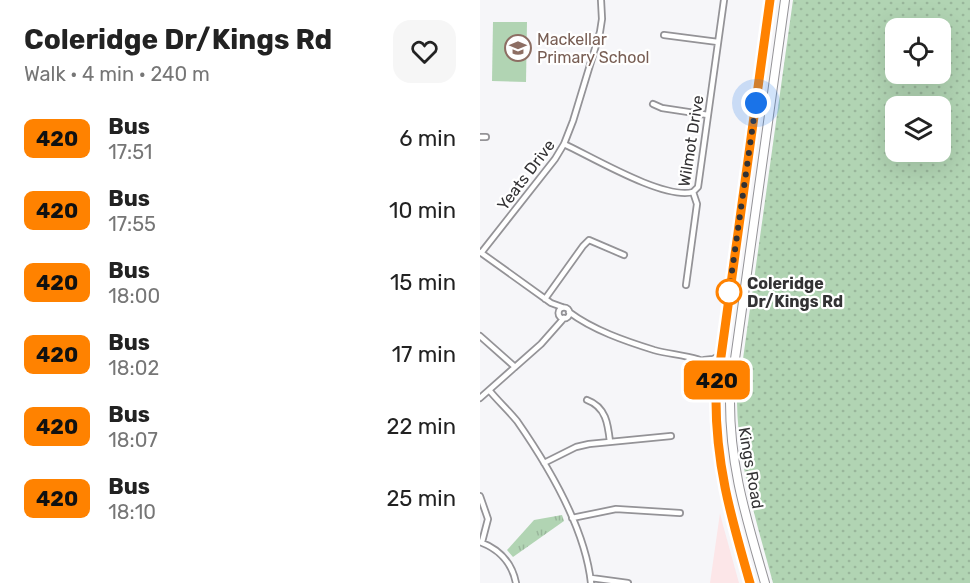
<!DOCTYPE html>
<html lang="en">
<head>
<meta charset="utf-8">
<style>
  :root { --surface:#fff; --page:#f6f6f6; --text:#222; --muted:#767676 }
  body { margin:0; font-family:Rubik,sans-serif; background:var(--page); color:var(--text); height:100vh; display:flex; flex-direction:column; font-size:22px; white-space:nowrap }
  * { box-sizing:border-box; margin:0 }
  p { font-size:20px; color:var(--muted) }
  .icon { flex:none; width:33px; height:33px; fill:none; stroke:currentColor; stroke-width:2; stroke-linecap:round; stroke-linejoin:round }
  .map { position:relative; flex:1; overflow:hidden }
  .side { display:flex; flex-direction:column; background:var(--surface); width:480px }
  .side>* { flex:none }
  .badge { padding:0 12px; border-radius:9px; font-size:21px; line-height:39px }
  .tools { position:absolute; left:405px; top:18px; display:grid; gap:12px }
  .tools a { display:grid; place-items:center; width:66px; height:66px; border-radius:12px; background:var(--surface); box-shadow:0 6px 24px #0002; font-size:30px }
  .you { position:absolute; width:30px; height:30px; margin:-15px; border:4px solid #fff; border-radius:50%; background:#1a73e8; box-shadow:0 0 0 9px #1a73e833 }
  .map>.badge { position:absolute; translate:-50% -50%; box-shadow:0 0 0 3px #fff }
  .round { display:grid; place-items:center; flex:none; width:63px; height:63px; border-radius:18px; background:var(--page) }
  .headline { display:flex; align-items:center; justify-content:space-between; height:102px; padding:0 24px }
  h1 { font-size:28px; font-weight:700; line-height:45px }
  ul { padding:0; list-style:none }
  li { display:flex; align-items:center; gap:18px; height:72px; padding:0 24px }
  li div { flex:1 }
  li b { display:block; font-size:22px }
  li em { font-style:normal }
  li .badge { min-width:66px; font-weight:700; text-align:center }
  main { display:flex; flex:1; min-height:0 }
  .map>svg:first-child { display:block }
</style>
</head>
<body>
<main>
<section class="side">
<div class="headline"><div><h1>Coleridge Dr/Kings Rd</h1><p>Walk · 4 min · 240 m</p></div><a class="round"><svg class="icon" aria-label="heart" viewBox="0 0 24 24"><path d="M12 20l-8-8c-3-5 5-10 8-4 3-6 11-1 8 4z"/></svg></a></div>
<ul>
<li><span class="badge" style="background:#ff8200;color:#111">420</span><div><b>Bus</b><p>17:51</p></div><em>6 min</em></li>
<li><span class="badge" style="background:#ff8200;color:#111">420</span><div><b>Bus</b><p>17:55</p></div><em>10 min</em></li>
<li><span class="badge" style="background:#ff8200;color:#111">420</span><div><b>Bus</b><p>18:00</p></div><em>15 min</em></li>
<li><span class="badge" style="background:#ff8200;color:#111">420</span><div><b>Bus</b><p>18:02</p></div><em>17 min</em></li>
<li><span class="badge" style="background:#ff8200;color:#111">420</span><div><b>Bus</b><p>18:07</p></div><em>22 min</em></li>
<li><span class="badge" style="background:#ff8200;color:#111">420</span><div><b>Bus</b><p>18:10</p></div><em>25 min</em></li>
</ul>
</section>
<div class="map">
<svg width="490" height="583" viewBox="0 0 490 583">
  <defs>
    <pattern id="grass-dots" width="8" height="8" patternUnits="userSpaceOnUse" patternTransform="scale(1.5)"><rect width="8" height="8" fill="#b1d4b3"/><path d="M2 2h.1M6 6h.1" fill="none" stroke="#99b69b" stroke-width="1.8" stroke-linecap="round"/></pattern>
    <pattern id="park-tufts" width="24" height="20" patternUnits="userSpaceOnUse" patternTransform="scale(1.5)"><rect width="24" height="20" fill="#b1d4b3"/><path d="M3 7l-1-3M5 7V3M7 7l1-3M15 17l-1-3M17 17v-4M19 17l1-3" fill="none" stroke="#99b69b"/></pattern>
  </defs>
  <rect width="100%" height="100%" fill="#f6f6f9"/>
  <!-- commercial -->
  <path fill="#fce6e8" d="M240,513L243,525L259,583H230Z"/>
  <!-- grass -->
  <path fill="url(#grass-dots)" fill-rule="evenodd" d="M313,0H490V583H293C277,523 258,465 257,402ZM416,28H460V74H416ZM416,106H460V152H416Z"/>
  <!-- park -->
  <path fill="url(#park-tufts)" d="M82,515L84,521L33,557L27,550L54,520Z"/>
  <!-- pitch -->
  <path fill="#b1d4b3" d="M13,22H47L46,82L12,81Z"/>
  <g fill="none" stroke-linecap="round" stroke-linejoin="round">
    <defs>
      <path id="minor" d="M184,35L238,42
        M173,104L182,108L228,115
        M0,137H6
        M84,144C112,157 184,200 213,192
        M0,252L71,303L82,307
        M1,253L75,159L84,144L93,121L120,32L122,19L121,0
        M206,285L217,204L213,192L218,187L219,180L244,0
        M65,299L103,246L109,240L144,255
        M78.5 313a5.5 5.5 0 1 1 11 0a5.5 5.5 0 1 1-11 0Z
        M89,312C113,330 145,341 174,350C195,356 222,355 238,371
        M0,336L35,367
        M224,360L233,359L241,355
        M9,390C18,401 28,410 37,421C69,467 105,527 111,583
        M0,398L61,344L84,318
        M107,400C126,407 128,424 130,442
        M64,463L96,447L109,444L191,436
        M0,496L8,519L2,542
        M92,518L136,509L200,513
        M0,542C19,549 32,563 36,583
        M111,578L148,583"/>
      <path id="primary" d="M270,583C251,517 234,462 236,393L290,0
        M285,583C266,517 249,465 250,395L305,0"/>
    </defs>
    <!-- minor casing -->
    <use href="#minor" stroke="#949397" stroke-width="8"/>
    <!-- primary casing -->
    <use href="#primary" stroke="#949397" stroke-width="10"/>
    <!-- minor -->
    <use href="#minor" stroke="#fff" stroke-width="4.5"/>
    <!-- primary -->
    <use href="#primary" stroke="#fff" stroke-width="8"/>
  </g>
  <g fill="none" stroke-linecap="round" stroke-linejoin="round">
    <defs>
      <path id="line" d="M270,583C251,517 235,463 236,393L290,0"/>
    </defs>
    <!-- line casing -->
    <use href="#line" stroke="#fff" stroke-width="14"/>
    <!-- line -->
    <use href="#line" stroke="#ff8200" stroke-width="9"/>
    <!-- walk -->
    <path stroke="#333234" stroke-width="6" stroke-dasharray="0 10.8" d="M249,292L276,103"/>
  </g>
  <!-- icons -->
  <defs>
    <symbol id="school-ring" viewBox="-11 -11 22 22"><circle r="9.5" fill="#fff" stroke="#8d6e63" stroke-width="1.5"/><path d="M0-5L7-2L0 1L-7-2ZM-4 1L0 2.5L4 1V4Q0 6-4 4Z" fill="#8d6e63"/></symbol>
  </defs>
  <g fill-rule="evenodd">
    <use href="#school-ring" x="23" y="33" width="30" height="30"/>
  </g>
  <!-- markers -->
  <circle fill="#fff" stroke="#ff8200" stroke-width="3" cx="249" cy="292" r="12"/>
  <g text-anchor="middle" dominant-baseline="central" stroke-width="4.5" stroke-linejoin="round" paint-order="stroke">
    <!-- education labels -->
    <g font-size="16" fill="#785e54" stroke="#fff" text-anchor="start">
      <text x="57" y="39">Mackellar<tspan x="57" dy="18">Primary School</tspan></text>
    </g>
    <!-- street labels -->
    <g font-size="16" fill="#333234" stroke="#fff">
      <text transform="translate(211 141) rotate(-81)">Wilmot Drive</text>
      <text transform="translate(46 175) rotate(-53)">Yeats Drive</text>
      <text transform="translate(271 468) rotate(80)">Kings Road</text>
    </g>
    <!-- stop labels -->
    <g font-size="16" font-weight="bold" fill="#333234" stroke="#fff" text-anchor="start">
      <text x="267" y="283">Coleridge<tspan x="267" dy="18">Dr/Kings Rd</tspan></text>
    </g>
  </g>
</svg>
<div class="tools">
<a><svg class="icon" aria-label="locate" viewBox="0 0 24 24"><circle cx="12" cy="12" r="6"/><path d="M12 2v4M12 18v4M2 12h4M18 12h4"/></svg></a>
<a><svg class="icon" aria-label="layers" viewBox="0 0 24 24"><path d="M12 4l9 5-9 5-9-5zM3 14l9 5 9-5"/></svg></a>
</div>
<div class="you" style="left:276px;top:103px"></div>
<b class="badge" style="left:237px;top:380px;background:#ff8200;color:#111">420</b>
</div>
</main>
</body>
</html>
